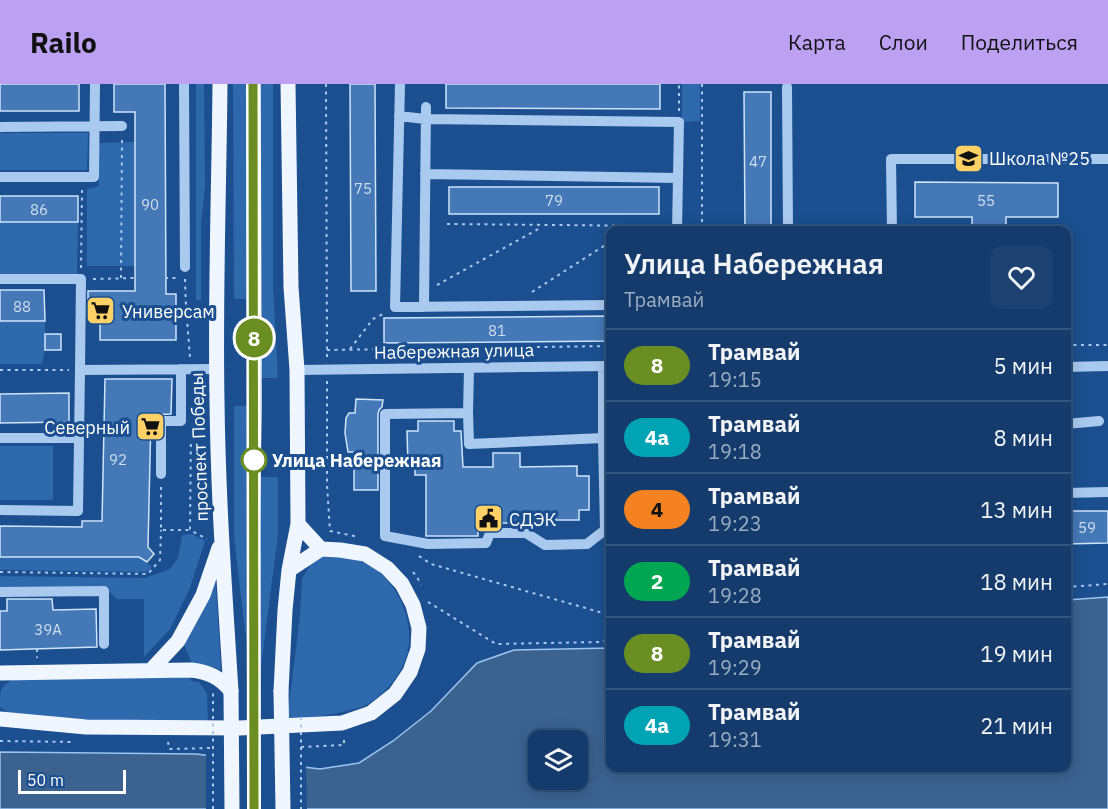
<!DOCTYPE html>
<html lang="ru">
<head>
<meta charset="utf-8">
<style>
  :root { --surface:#143b6b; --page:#1d4271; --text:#f1f3f6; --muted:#9dadc1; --line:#33557e; --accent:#bca0f2 }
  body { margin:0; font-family:"IBM Plex Sans",sans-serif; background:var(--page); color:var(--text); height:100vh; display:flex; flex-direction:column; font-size:22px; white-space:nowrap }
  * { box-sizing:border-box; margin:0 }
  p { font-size:20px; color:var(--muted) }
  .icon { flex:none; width:33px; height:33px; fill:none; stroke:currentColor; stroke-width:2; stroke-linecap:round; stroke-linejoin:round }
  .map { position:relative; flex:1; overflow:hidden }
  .panel { position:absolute; left:606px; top:142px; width:465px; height:546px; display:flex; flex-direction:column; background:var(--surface); border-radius:12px; box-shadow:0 3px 15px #0003,0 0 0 2px var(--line) }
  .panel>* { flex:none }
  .badge { padding:0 12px; border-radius:20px; font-size:21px; line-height:39px }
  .controls { position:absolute; left:528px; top:646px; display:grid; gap:12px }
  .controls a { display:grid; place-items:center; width:60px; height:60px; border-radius:12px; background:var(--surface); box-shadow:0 3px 15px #0003,0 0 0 2px var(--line); font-size:30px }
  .scale { position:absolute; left:18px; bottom:15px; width:108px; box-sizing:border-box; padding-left:6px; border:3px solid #fff; border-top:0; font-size:16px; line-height:21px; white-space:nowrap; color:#fff; -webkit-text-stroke:4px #1b4f8f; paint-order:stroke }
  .map>.badge { position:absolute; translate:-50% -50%; box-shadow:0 0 0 3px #fff }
  .round { display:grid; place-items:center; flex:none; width:63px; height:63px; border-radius:12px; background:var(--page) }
  .overview { display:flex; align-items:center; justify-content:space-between; height:102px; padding:0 18px }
  h1 { font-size:28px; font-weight:600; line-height:45px }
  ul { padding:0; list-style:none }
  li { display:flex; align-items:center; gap:18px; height:72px; padding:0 18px; border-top:2px solid var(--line) }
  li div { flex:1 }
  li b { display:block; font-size:22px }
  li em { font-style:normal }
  li .badge { min-width:66px; font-weight:700; text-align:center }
  header { display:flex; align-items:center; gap:36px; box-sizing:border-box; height:84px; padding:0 30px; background:var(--accent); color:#111 }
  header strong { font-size:28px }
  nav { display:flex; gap:33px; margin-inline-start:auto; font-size:21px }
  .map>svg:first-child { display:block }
</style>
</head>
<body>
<header>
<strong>Railo</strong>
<nav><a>Карта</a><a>Слои</a><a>Поделиться</a></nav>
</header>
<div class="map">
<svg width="1108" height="725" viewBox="0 0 1108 725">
  <rect width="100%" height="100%" fill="#1b4f8f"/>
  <!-- green -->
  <path fill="#2e69ad" d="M196,0H204L205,103L201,140V216H196Z
    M233,0H249L248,215H234Z
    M258,0H273V203L278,294H256Z
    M682,0H700V37L682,38Z
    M0,49H88L87,86H0Z
    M135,58V182H87V105L99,102V59Z
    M0,138H78L77,190H0Z
    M0,237H45V266L42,280H0Z
    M234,322H248L250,590L234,453Z
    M0,362H53V416H0Z
    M256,393H278V451L260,590Z
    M192,450L205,457L190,504L170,545L144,573V515H117L106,505L0,506V492L145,494L170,485L178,474L182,451Z
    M322,470C338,472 353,472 367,480C397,496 416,537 407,570C402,590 386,609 368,620C363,623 356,624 351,626C330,631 309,634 287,636L300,532L302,494L311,480Z
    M0,473H139L152,483L147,488L0,486Z
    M215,489L221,586L212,583L192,580L184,560Z
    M190,591L191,597L199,598L207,609L208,639L87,636L12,632L0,623C0,604 0,603 15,594Z"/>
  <!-- water -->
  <path fill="#3c6290" stroke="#9cc4f0" stroke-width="1.5" fill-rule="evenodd" d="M1108,513V725H0V668L196,670L320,685L359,679L393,657L431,627L477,579L514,566L610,564V684H1066L1067,516ZM538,657H578V696H538Z"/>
  <!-- pier -->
  <path fill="#1b4f8f" d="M206,668L306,680L307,725H206Z"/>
  <!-- building -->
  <path fill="#4478b7" stroke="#cfe3fa" stroke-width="1.5" d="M0,0H79V27H0Z
    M114,0H165L166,210H176V256H100V236H88V207H135V28H114Z
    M350,0H375L376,207H351Z
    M446,0H660V25L446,24Z
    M744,8H771V147H745Z
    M915,98L1058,99V133H1006V147H972V133H915Z
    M449,103H659V130H449Z
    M0,112H78V138H0Z
    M0,206H44L45,237H0Z
    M610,232V257L384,259V234Z
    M45,250H61V266H45Z
    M105,295H172L171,330L151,331L148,463L154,470L147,478L139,473H0V442L82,443V437H102Z
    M69,309V338L0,339V310Z
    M356,315L383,316L382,323L379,326L378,330V406H354V368H348L345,349L346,334L349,329H355Z
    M418,337H454V347H461L463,383H493V369H520V383L577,382V392H589V426H579V436H532V439H478V452H426V391H415V382H408L407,347H418Z
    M1066,427H1108V459L1066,460Z
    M7,515H52L53,526L96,525L97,563L0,566V527H7Z"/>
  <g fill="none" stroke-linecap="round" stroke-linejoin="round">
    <!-- path -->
    <path stroke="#a9c9ee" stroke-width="2" stroke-dasharray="3 4.5" stroke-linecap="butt" d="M326,0L327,273
      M702,0V147
      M679,27V0
      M447,140L665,142
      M628,147L635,142
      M81,184L82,106
      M121,194L122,56
      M165,194H176
      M93,195L135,194
      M185,195L186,223L190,273
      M437,201L542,143
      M532,208L610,158
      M1066,261H1108
      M350,265L373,235L385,229
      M327,266L610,262
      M0,286H69
      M327,297V401L330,447L359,453
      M191,345L190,446L207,455
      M161,403V446H190
      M419,472L431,480L610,531
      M0,488L148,490L160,476L161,446
      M413,488L417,493L421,501
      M1066,503L1108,500
      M428,518L496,560L599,558L610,555
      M37,565V574
      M0,657L75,658
      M168,658L169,665L212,664
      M301,663L344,661V655"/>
    <!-- minor -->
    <path stroke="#a9c9ee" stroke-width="10" d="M184,0L185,183
      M400,0L395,223L610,221
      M787,3L788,147
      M399,32L425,35L679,38L677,147
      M0,43L122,42
      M425,90L678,94
      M0,93H94L95,0
      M892,147L891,75H1108
      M0,195H81L80,286
      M424,223L426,23
      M1066,283L1108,282
      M469,284L468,329L385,330V452L428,460L486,459L490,449H526L545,461L587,460L605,446L603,354V282
      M297,286L609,282
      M468,329L469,360L603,354
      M1066,340L1099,337
      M0,354H78
      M161,390V337H181V285
      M1066,409L1108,408
      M0,426L78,427L80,286L216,285
      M0,508L104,507V560"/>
    <!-- major -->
    <path stroke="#f0f6ff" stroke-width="15" d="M220,0C219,106 215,212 217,317C218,414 225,511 231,607
      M298,440L321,465
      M151,586L178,557L203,511L219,464
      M0,589L191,586C208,588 220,593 231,607
      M281,607L285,526L289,486L298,440L297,286L291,203L288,0
      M0,635L86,643L239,644L342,639L371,629L395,610L410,588L418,565L419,544L413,521L402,500L387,484L365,470L340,466L321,465L289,486"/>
    <!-- tram -->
    <path stroke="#fff" stroke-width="1.5" d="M257,725V607L261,322L260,0"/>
    <!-- path-bridge -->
    <path stroke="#a9c9ee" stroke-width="2" stroke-dasharray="3 4.5" stroke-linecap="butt" d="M301,633V725
      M213,725V607"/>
    <!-- major-bridge -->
    <path stroke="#f0f6ff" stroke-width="15" d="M231,607L232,725
      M281,607L283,725"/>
  </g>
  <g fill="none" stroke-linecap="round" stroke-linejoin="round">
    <defs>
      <path id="line" d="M253,0L254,725"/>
    </defs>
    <!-- line casing -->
    <use href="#line" stroke="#fff" stroke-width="14"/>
    <!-- line -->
    <use href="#line" stroke="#6b8e23" stroke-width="9"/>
  </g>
  <!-- icons -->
  <defs>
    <symbol id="school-square" viewBox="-11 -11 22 22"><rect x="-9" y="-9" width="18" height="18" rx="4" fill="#ffd166" stroke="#1b4f8f"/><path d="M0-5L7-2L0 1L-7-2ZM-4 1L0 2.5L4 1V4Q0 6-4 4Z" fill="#111"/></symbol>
    <symbol id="supermarket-square" viewBox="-11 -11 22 22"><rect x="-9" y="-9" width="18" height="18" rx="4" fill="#ffd166" stroke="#1b4f8f"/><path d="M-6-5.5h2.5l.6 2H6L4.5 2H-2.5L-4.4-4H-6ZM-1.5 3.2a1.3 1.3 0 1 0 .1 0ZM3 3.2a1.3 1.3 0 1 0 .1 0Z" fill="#111"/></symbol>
    <symbol id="civic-square" viewBox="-11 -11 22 22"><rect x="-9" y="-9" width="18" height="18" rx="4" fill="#ffd166" stroke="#1b4f8f"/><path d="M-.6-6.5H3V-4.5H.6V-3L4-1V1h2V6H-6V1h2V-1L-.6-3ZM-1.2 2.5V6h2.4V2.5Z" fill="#111"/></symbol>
  </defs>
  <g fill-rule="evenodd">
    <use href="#school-square" x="952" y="58" width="33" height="33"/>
    <use href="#supermarket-square" x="84" y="210" width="33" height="33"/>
    <use href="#supermarket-square" x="134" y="326" width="33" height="33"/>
    <use href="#civic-square" x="472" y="418" width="33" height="33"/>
  </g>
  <!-- markers -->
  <circle fill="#fff" stroke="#6b8e23" stroke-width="3" cx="254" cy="376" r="12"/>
  <g text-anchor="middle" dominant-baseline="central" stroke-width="6" stroke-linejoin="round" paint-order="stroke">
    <!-- number labels -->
    <g font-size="15" fill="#d0dded">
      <text x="758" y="77">47</text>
      <text x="363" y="104">75</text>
      <text x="554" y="116">79</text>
      <text x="986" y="116">55</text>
      <text x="150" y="120">90</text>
      <text x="39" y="125">86</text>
      <text x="22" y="222">88</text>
      <text x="497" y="246">81</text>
      <text x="118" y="375">92</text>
      <text x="1087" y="443">59</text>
      <text x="48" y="545">39А</text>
    </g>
    <!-- poi labels -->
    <g font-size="18" fill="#fff" stroke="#1b4f8f" text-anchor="start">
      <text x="989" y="74">Школа №25</text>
      <text x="122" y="227">Универсам</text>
      <text x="130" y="343" text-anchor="end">Северный</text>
      <text x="509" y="435">СДЭК</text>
    </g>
    <!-- street labels -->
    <g font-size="18" fill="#fff" stroke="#1b4f8f">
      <text transform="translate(454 267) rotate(-1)">Набережная улица</text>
      <text transform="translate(199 363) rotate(-92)">проспект Победы</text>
    </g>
    <!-- stop labels -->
    <g font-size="18" font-weight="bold" fill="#fff" stroke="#1b4f8f" text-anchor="start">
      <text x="272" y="376">Улица Набережная</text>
    </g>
  </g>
</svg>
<div class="controls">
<a><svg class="icon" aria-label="layers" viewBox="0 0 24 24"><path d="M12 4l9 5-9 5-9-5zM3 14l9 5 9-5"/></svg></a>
</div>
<div class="scale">50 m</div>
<b class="badge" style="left:254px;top:254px;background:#6b8e23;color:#fff">8</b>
<section class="panel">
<div class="overview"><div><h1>Улица Набережная</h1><p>Трамвай</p></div><a class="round"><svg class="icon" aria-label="heart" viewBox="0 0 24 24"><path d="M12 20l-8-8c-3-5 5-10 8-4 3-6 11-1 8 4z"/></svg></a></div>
<ul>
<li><span class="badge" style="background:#6b8e23;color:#fff">8</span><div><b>Трамвай</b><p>19:15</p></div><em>5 мин</em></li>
<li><span class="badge" style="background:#00a3b4;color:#fff">4а</span><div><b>Трамвай</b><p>19:18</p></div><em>8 мин</em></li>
<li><span class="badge" style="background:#f58220;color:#111">4</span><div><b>Трамвай</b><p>19:23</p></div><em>13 мин</em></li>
<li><span class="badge" style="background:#00a651;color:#fff">2</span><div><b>Трамвай</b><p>19:28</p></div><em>18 мин</em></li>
<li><span class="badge" style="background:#6b8e23;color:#fff">8</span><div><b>Трамвай</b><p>19:29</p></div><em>19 мин</em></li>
<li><span class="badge" style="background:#00a3b4;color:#fff">4а</span><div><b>Трамвай</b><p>19:31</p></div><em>21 мин</em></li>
</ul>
</section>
</div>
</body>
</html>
